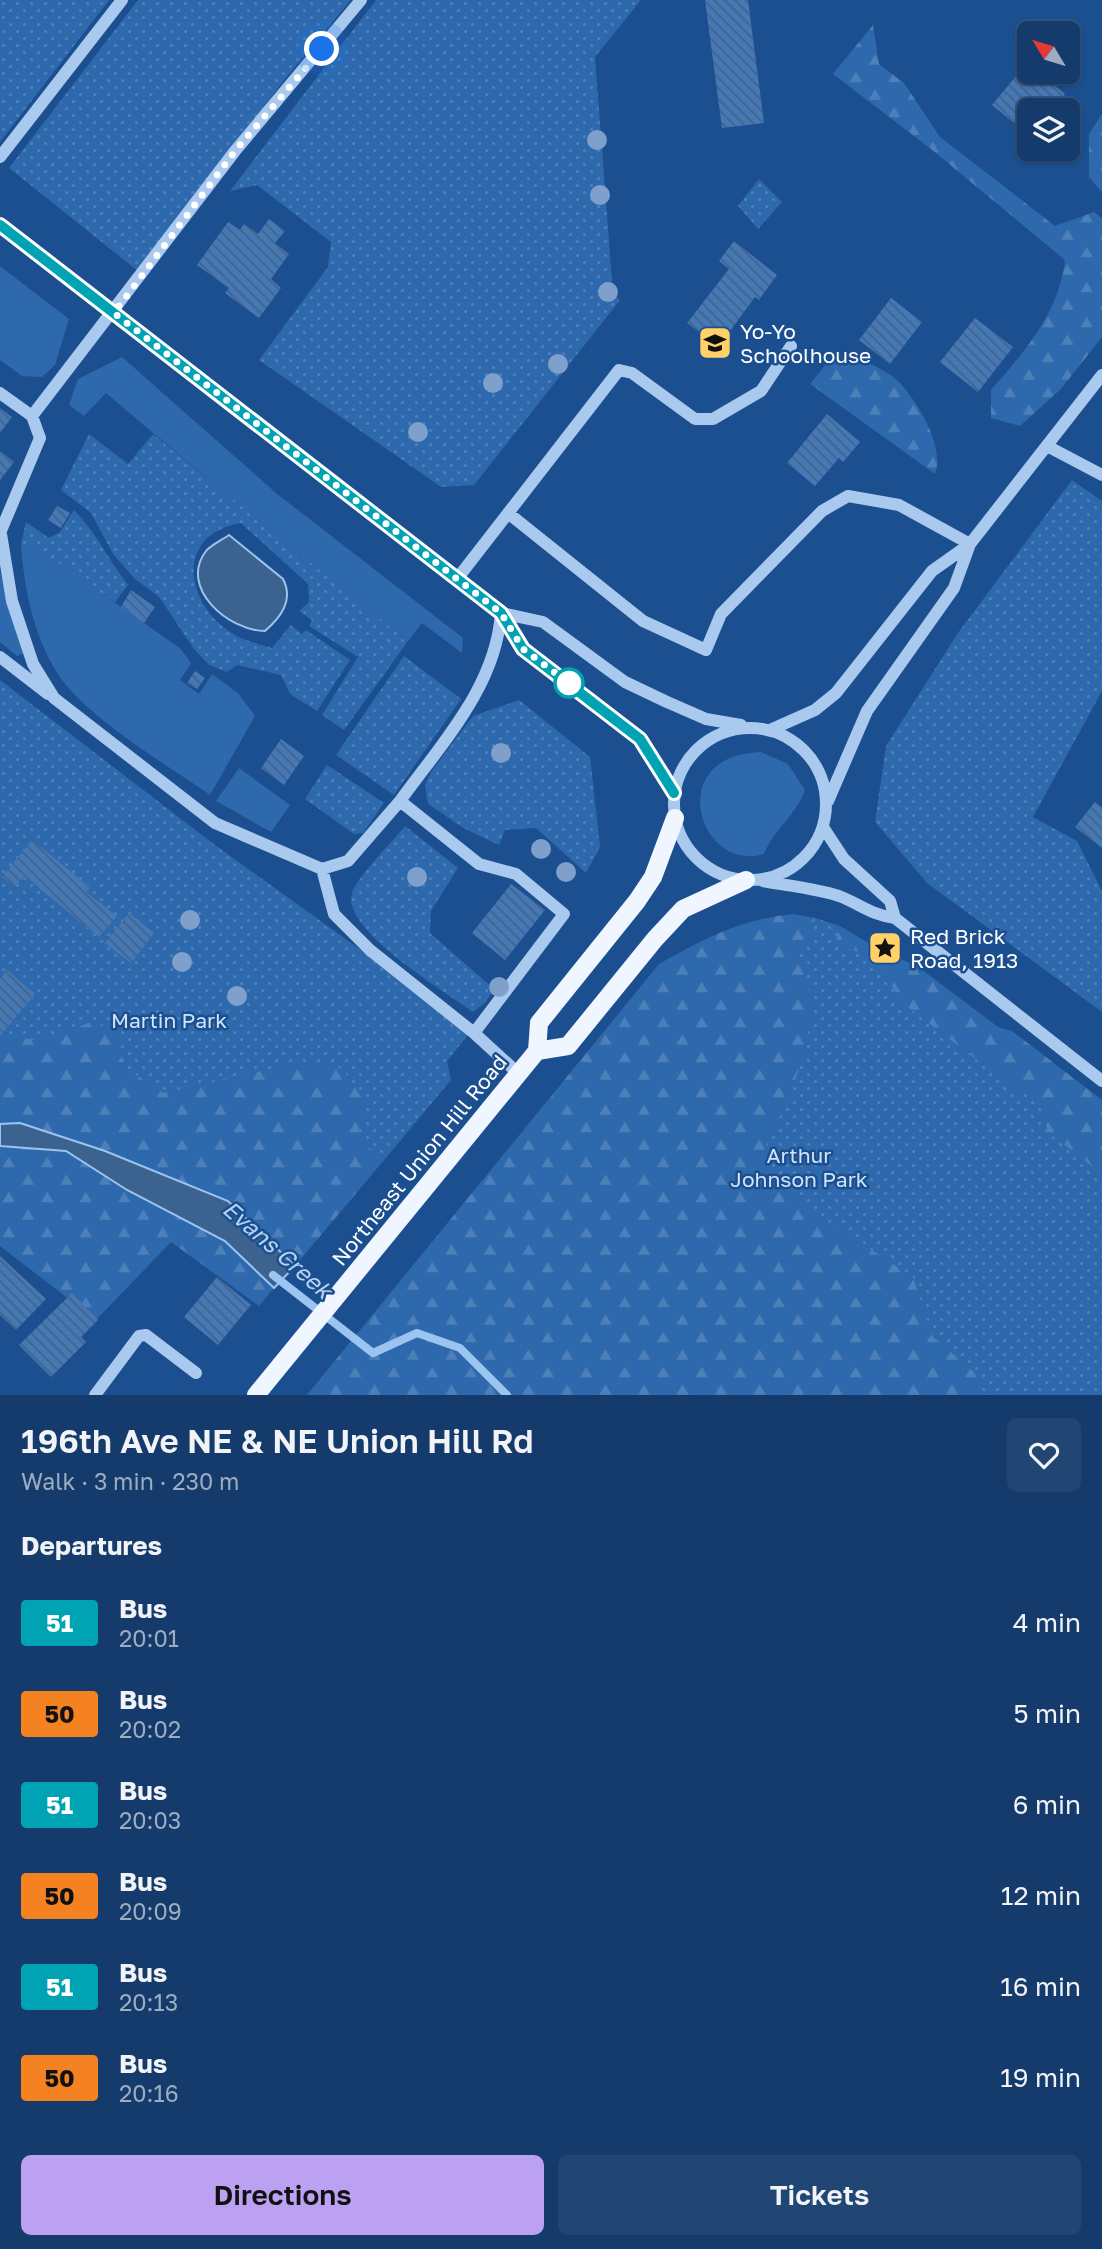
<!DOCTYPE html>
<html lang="en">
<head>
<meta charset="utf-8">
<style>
  :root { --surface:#143b6b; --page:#214673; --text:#f1f3f6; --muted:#9dadc1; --line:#33557e; --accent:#bca0f2 }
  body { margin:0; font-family:"Golos Text",sans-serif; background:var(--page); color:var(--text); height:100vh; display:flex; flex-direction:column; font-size:26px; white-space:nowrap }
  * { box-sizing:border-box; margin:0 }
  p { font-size:23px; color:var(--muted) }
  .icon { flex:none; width:38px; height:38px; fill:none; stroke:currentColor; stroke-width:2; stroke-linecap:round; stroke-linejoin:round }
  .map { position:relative; height:1395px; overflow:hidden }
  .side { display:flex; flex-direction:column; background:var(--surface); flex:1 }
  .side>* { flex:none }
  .badge { padding:0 14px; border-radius:5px; font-size:24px; line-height:46px }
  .needle { width:46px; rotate:308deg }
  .controls { position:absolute; left:1017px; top:21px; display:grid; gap:14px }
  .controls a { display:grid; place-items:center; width:63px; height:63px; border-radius:10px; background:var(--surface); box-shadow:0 2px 5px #0004,0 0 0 2px var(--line); font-size:35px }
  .you { position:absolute; width:35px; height:35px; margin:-18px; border:5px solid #fff; border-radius:50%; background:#1a73e8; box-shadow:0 0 0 10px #1a73e833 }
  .map>.badge { position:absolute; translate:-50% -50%; box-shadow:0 0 0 4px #fff }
  h2 { padding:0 21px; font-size:26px; line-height:63px }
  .round { display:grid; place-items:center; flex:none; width:74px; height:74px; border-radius:10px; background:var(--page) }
  .head { display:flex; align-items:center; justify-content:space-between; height:119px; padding:0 21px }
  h1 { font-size:33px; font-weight:600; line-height:52px }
  .cta { display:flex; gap:14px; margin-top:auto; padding:14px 21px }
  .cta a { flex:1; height:80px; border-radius:10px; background:var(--accent); color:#111; font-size:28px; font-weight:600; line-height:80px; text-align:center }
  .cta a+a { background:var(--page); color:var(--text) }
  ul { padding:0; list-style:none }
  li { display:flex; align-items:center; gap:21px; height:91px; padding:0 21px }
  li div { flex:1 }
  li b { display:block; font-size:26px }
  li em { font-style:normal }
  li .badge { min-width:77px; font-weight:700; text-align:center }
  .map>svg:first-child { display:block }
</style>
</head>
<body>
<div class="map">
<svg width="1102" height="1395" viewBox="0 0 1102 1395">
  <defs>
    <pattern id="grass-dots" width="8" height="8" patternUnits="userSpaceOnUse" patternTransform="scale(1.75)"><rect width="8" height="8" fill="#2e69ad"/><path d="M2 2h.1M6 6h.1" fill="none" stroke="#4d80b9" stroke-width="1.8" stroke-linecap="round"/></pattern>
    <pattern id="forest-firs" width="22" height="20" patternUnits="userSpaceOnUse" patternTransform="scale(1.75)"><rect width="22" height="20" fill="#2e69ad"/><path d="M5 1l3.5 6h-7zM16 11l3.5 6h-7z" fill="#4d80b9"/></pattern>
    <pattern id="building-back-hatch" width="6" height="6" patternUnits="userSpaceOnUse" patternTransform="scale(1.75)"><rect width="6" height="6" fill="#4478b7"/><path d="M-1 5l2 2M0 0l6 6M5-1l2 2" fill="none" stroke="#486282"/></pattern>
  </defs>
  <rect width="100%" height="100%" fill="#1b4f8f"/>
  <!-- grass -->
  <path fill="url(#grass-dots)" d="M0,0H109L0,142Z
    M138,0H351L285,79L138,271L9,168Z
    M376,0H641L595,57L613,294L620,300L474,485L441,487L259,360L328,267L331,242L257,185L230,191Z
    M759,179L782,202L758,229L738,206Z
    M89,434L128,464L153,434L408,641L344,730L322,715L358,657L309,626L312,620L299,611L309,602L308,584L241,523C175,534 184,603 232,633C243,641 260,644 272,648L291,625L302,634L306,630L350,660L317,711L290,694L281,675L237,665L227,672L209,665L194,649L159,597L135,579L113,554L91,513L61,490Z
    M1072,480L1102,501V691L1033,817L1077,841L1102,891V1012L927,883L875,822L886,746L958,633Z
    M74,510C96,532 109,561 128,585L115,602L21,544L26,522L49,538L60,532Z
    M404,656L461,699L394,795L336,755Z
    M0,680L215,845L472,1030L447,1061L451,1080L385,1159L372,1150L228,1201L0,1234Z
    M519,700L590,757L600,847L586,873L536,828L505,830L499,845L465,829L428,804L425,785L431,772L473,716Z
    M327,765L384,803L363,833L354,834L305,799Z
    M405,826L458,868L431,911L430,933L494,989L485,1003L473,1012C446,992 340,929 352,893C356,878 394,840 405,826Z
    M815,918L840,926L839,933L915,971L1102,1113V1395H321L814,924Z"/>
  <!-- forest -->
  <path fill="url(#forest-firs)" d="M873,25L879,64L904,83L940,137L1055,226L1094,212L1102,218V337L1061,389L1020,426L991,418V390C1025,351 1059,313 1065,260L931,149L833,74Z
    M1102,114V192L1089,177V134Z
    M855,355C868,363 887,371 898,381C918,402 945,446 935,474L810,384L831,358Z
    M794,914L815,918L811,939L798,952C802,966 809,981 810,995C815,1051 784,1107 761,1156L785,1188L824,1219L913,1277L932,1336L974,1372L985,1395H307L659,964C706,938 740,919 794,914Z
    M840,926L880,950L917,966L998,1027L1012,1031L1102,1100V1174L1048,1132L1039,1097L1019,1092L900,1001L878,957L835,945Z
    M91,1022L119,1032L123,1066L163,1093L302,1062L343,1069L364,1102L358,1139L385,1159L295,1266L228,1201L105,1151L20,1123L0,1124V1032L38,1041Z
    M0,1146L66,1151L127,1190L225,1241L274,1288L259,1306L171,1242L96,1320L0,1246Z"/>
  <!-- garden -->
  <path fill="#2e69ad" d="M0,266L69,319L55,365L42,377L22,376L0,360Z
    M122,357L276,493L463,638L462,653L422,623L408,641C306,558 205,478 106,393L84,416L69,405L78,379Z
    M30,543L181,649L191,663L180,680L199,694L212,674L238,693L255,716L210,795C166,764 83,716 56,671C33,633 24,588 21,544Z
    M0,571L24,653L17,656L0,642Z
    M761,752L788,764L805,790C797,814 774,829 764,854C699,874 662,755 761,752Z
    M239,768L290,805L271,832L216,801Z"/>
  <!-- water -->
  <path fill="#3c6290" stroke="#9cc4f0" stroke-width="2" d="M229,535L283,579C294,600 281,617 265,631C229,631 178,588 206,551C211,545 222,540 229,535Z
    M20,1123L105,1151L228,1201L295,1266L274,1288L225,1241L127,1190L66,1151L0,1146V1124Z"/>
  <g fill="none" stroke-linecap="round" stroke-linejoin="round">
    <!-- stream -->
    <path stroke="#9cc4f0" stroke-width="8" d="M273,1275L373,1353L417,1333L460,1348L507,1395"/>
  </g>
  <!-- building -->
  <path fill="url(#building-back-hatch)" d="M705,0H748L764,123L722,128Z
    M1027,63L1029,72H1038L1065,94L1052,110H1029V135L992,105Z
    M269,219L285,231L275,243L289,254L271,279L281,288L259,318L225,293L229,288L197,265L228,222L240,230L244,224L258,234Z
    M734,241L777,275L759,300L755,297L719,346L687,323L729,269L719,261Z
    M891,298L922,322L890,364L859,340Z
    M975,318L1013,347L978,392L940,362Z
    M0,408L12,417L0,433Z
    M827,414L860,442L843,462L839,458L815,486L787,463Z
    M0,451L14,462L0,480Z
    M57,506L70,513L61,528L48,520Z
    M131,590L155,607L144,623L121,607Z
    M195,671L205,678L197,689L187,683Z
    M281,739L304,756L284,785L261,768Z
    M1095,802L1102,807V848L1075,827Z
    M32,840L91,888L86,892L117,916L99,937L24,876L16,887L2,877Z
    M511,884L545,910L505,960L472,933Z
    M129,913L154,933L131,963L105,943Z
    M7,970L35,994L0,1036V979Z
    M0,1256L46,1299L16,1330L0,1315Z
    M217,1277L251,1305L218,1345L184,1317Z
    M72,1293L98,1320L81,1337L86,1342L51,1377L19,1345Z"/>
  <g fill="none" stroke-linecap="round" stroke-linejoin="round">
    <!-- minor -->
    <path stroke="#a9c9ee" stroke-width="12" d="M0,157L122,0
      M0,225L501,613L523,649L640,739L674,793
      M0,393L32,416L235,151L361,0
      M1047,446L1102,475
      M508,513L643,621L706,650L721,614L822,511L848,496L899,505L970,544
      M0,533L40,438L32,416
      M1,534L12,601L33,664L54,698L215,823L322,869L348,861L400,801
      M457,579L619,370L632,373L695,419H713L761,391L791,346
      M501,613C496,686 442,743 400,801L479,864L516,874L564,914L474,1033L519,1074
      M501,613L543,622L625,682L667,702L706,719L741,725
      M0,657L48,694
      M674 804a76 76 0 1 1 152 0a76 76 0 1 1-152 0Z
      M770,730L815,710L836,693L932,571L970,544L1102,375
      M828,801L867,711L954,588L970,544
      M823,827L844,859L890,901L895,918
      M322,869L334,914L370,950L474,1033
      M763,881C788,886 814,888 839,896C860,904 871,915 895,918L1102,1081
      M95,1395L139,1336L146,1335L196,1373"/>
    <!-- major -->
    <path stroke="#f0f6ff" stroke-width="18" d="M537,1051L568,1046L655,939L683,909L746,880
      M256,1395L537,1051L539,1023L637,901L653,877L675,818"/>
  </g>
  <!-- trees -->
  <g fill="#7ea0ca">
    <circle cx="597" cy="140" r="10"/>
    <circle cx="600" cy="195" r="10"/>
    <circle cx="608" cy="292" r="10"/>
    <circle cx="558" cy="364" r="10"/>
    <circle cx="493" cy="383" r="10"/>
    <circle cx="418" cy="432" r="10"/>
    <circle cx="501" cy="753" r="10"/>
    <circle cx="541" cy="849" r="10"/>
    <circle cx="566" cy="872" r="10"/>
    <circle cx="417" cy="877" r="10"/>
    <circle cx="190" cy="920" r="10"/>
    <circle cx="182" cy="962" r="10"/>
    <circle cx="499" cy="987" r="10"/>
    <circle cx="237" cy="996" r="10"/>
  </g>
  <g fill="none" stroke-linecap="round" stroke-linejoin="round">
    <defs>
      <path id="line" d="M0,225L501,613L523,649L640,739L674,793"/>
    </defs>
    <!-- line casing -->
    <use href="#line" stroke="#fff" stroke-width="16"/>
    <!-- line -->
    <use href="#line" stroke="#00a3b4" stroke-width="10"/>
    <!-- walk -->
    <path stroke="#fff" stroke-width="7" stroke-dasharray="0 12.6" d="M322,49L235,151L114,313L501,613L523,649L569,683"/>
  </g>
  <!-- icons -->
  <defs>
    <symbol id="school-square" viewBox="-11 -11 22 22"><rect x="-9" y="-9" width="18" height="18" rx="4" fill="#ffd166" stroke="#1b4f8f"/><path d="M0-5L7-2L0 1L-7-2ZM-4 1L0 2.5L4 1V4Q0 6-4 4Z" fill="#111"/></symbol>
    <symbol id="sight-square" viewBox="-11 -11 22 22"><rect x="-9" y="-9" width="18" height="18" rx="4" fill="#ffd166" stroke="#1b4f8f"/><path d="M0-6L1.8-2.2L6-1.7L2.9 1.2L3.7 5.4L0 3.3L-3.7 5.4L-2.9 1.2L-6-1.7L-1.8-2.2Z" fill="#111"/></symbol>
  </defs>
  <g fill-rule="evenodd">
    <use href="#school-square" x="696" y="324" width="38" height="38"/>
    <use href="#sight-square" x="866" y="929" width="38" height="38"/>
  </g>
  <!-- markers -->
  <circle fill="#fff" stroke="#00a3b4" stroke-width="3.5" cx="569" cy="683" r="14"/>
  <g text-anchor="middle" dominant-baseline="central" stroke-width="5" stroke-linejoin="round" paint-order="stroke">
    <!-- poi labels -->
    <g font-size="21" fill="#fff" stroke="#1b4f8f" text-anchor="start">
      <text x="740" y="331">Yo-Yo<tspan x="740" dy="24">Schoolhouse</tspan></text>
      <text x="910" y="936">Red Brick<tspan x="910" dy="24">Road, 1913</tspan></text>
    </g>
    <!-- park labels -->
    <g font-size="21" fill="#cfe3fa" stroke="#1b4f8f">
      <text x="169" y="1020">Martin Park</text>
      <text x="799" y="1155">Arthur<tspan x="799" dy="24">Johnson Park</tspan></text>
    </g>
    <!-- street labels -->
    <g font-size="21" fill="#fff" stroke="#1b4f8f">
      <text transform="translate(419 1160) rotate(-51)">Northeast Union Hill Road</text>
    </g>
    <!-- water labels -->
    <g font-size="23" font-style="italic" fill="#b5d3f5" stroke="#1b4f8f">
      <text transform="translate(278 1249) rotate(41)">Evans Creek</text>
    </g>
  </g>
</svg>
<div class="controls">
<a><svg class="needle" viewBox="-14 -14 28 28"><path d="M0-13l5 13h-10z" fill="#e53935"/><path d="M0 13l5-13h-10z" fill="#9dadc1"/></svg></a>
<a><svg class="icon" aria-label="layers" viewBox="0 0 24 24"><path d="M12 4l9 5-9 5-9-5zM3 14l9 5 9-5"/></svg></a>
</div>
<div class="you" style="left:322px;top:49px"></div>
</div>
<section class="side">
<div class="head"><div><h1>196th Ave NE &amp; NE Union Hill Rd</h1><p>Walk · 3 min · 230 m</p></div><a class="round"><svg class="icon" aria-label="heart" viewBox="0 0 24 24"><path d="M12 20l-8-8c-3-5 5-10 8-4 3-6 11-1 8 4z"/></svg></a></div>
<h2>Departures</h2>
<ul>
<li><span class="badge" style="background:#00a3b4;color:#fff">51</span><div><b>Bus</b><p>20:01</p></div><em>4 min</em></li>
<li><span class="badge" style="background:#f58220;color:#111">50</span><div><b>Bus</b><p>20:02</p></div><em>5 min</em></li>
<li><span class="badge" style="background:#00a3b4;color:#fff">51</span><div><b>Bus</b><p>20:03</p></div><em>6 min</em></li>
<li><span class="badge" style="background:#f58220;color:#111">50</span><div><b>Bus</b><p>20:09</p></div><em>12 min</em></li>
<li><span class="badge" style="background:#00a3b4;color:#fff">51</span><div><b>Bus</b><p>20:13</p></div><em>16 min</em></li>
<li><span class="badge" style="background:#f58220;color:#111">50</span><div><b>Bus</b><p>20:16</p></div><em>19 min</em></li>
</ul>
<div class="cta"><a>Directions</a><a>Tickets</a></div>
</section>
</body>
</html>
